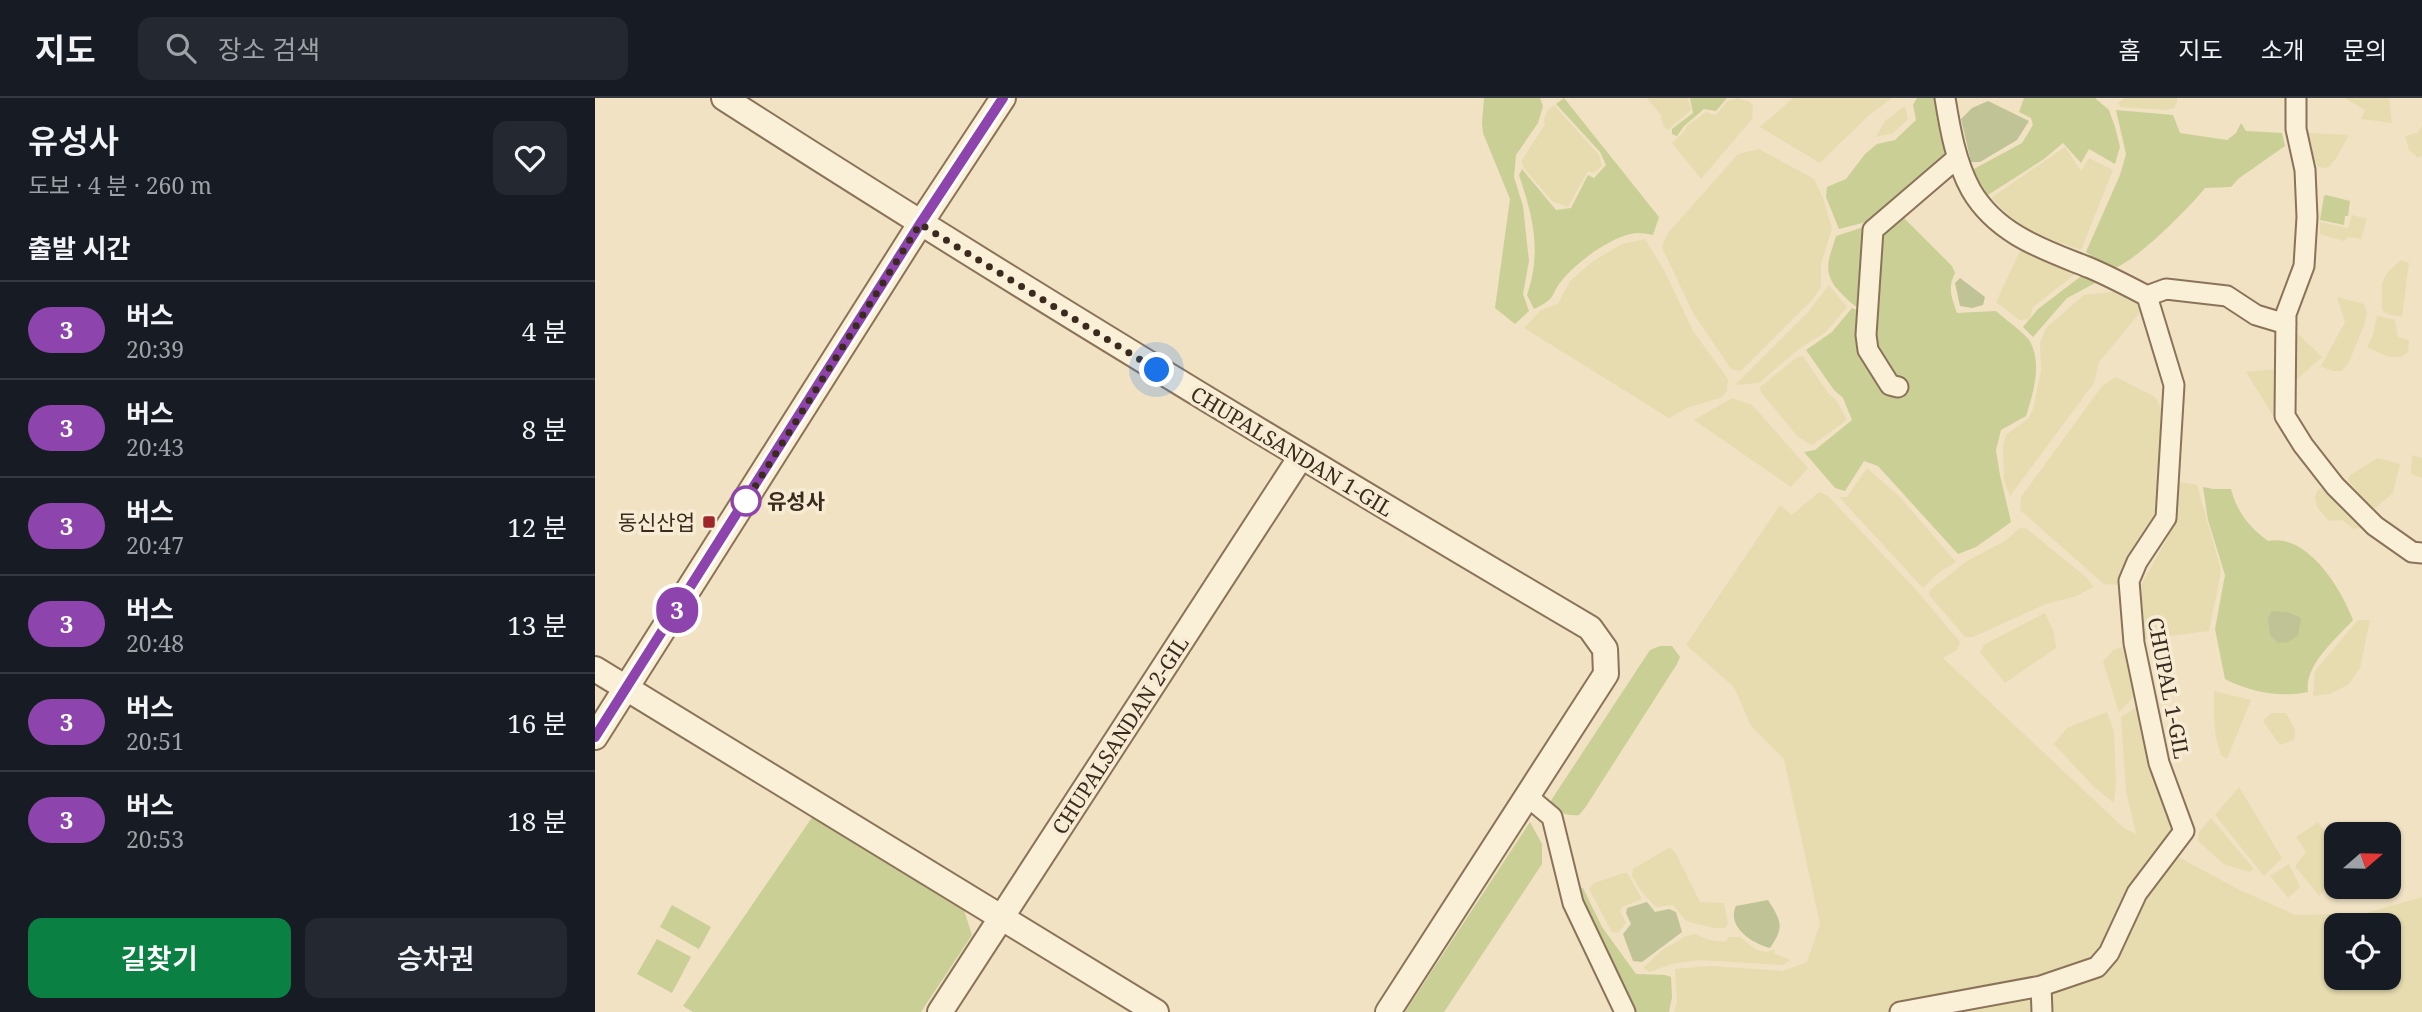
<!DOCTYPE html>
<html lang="ko">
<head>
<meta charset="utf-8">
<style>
  :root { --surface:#171b24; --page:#242831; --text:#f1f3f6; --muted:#9ea1a6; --line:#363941; --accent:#0b8043 }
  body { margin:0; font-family:"Noto Serif","Noto Sans KR",serif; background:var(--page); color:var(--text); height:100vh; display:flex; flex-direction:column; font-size:26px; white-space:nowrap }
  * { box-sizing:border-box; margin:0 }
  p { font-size:23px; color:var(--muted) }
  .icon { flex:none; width:38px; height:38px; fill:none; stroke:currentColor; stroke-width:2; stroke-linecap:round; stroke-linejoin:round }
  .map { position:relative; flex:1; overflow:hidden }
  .side { display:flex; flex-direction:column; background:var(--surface); width:595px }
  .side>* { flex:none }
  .badge { padding:0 14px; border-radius:23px; font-size:24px; line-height:46px }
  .needle { width:46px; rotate:70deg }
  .controls { position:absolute; left:1729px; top:724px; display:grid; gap:14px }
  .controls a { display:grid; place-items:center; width:77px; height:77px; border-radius:14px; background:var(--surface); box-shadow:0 2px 5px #0004; font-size:35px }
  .you { position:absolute; width:35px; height:35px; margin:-18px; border:5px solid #fff; border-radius:50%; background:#1a73e8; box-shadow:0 0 0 10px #1a73e833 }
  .map>.badge { position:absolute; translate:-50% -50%; box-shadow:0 0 0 4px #fff }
  h2 { padding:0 28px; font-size:26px; line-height:63px }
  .round { display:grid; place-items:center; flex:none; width:74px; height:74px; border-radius:14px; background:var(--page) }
  .overview { display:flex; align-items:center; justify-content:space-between; height:119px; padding:0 28px }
  h1 { font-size:33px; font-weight:600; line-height:52px }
  .cta { display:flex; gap:14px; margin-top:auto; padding:14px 28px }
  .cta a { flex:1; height:80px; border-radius:14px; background:var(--accent); color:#fff; font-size:28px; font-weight:600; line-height:80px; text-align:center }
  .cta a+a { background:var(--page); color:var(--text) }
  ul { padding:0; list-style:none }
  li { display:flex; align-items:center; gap:21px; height:98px; padding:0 28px; border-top:2px solid var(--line) }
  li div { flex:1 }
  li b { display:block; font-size:26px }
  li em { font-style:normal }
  li .badge { min-width:77px; font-weight:700; text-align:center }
  header { display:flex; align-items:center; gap:42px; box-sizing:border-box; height:98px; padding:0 35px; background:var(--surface); border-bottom:2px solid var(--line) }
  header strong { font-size:33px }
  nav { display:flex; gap:38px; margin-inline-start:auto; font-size:24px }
  .search { width:490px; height:63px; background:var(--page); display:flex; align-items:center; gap:18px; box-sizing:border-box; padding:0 24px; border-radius:14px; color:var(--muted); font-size:26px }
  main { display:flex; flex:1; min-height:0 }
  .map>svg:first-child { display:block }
</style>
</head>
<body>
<header>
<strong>지도</strong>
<div class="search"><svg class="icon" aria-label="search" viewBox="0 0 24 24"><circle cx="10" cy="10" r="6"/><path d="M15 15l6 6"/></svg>장소 검색</div>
<nav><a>홈</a><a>지도</a><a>소개</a><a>문의</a></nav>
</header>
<main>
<section class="side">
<div class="overview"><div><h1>유성사</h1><p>도보 · 4 분 · 260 m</p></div><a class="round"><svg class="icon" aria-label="heart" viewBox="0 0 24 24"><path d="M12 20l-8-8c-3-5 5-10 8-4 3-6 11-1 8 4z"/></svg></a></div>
<h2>출발 시간</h2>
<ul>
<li><span class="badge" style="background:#8e44ad;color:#fff">3</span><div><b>버스</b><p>20:39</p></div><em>4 분</em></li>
<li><span class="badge" style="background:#8e44ad;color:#fff">3</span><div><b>버스</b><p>20:43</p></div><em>8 분</em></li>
<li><span class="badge" style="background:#8e44ad;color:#fff">3</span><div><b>버스</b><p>20:47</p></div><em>12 분</em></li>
<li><span class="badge" style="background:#8e44ad;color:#fff">3</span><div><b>버스</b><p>20:48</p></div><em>13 분</em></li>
<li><span class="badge" style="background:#8e44ad;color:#fff">3</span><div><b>버스</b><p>20:51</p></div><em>16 분</em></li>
<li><span class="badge" style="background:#8e44ad;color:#fff">3</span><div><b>버스</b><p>20:53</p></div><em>18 분</em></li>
</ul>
<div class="cta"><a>길찾기</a><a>승차권</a></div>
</section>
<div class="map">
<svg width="1827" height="914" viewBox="0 0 1827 914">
  <rect width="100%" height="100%" fill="#f0e2c3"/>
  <!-- farmland -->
  <path fill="#e6dcb0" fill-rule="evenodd" d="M1052,0H1093L1096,12L1073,32L1068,28L1066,17Z
    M1143,0L1155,4L1158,9L1157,21L1106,81L1077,45L1089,34L1092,28L1111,14L1119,17L1123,15L1132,3Z
    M1198,0H1297L1273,18L1225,65L1165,29Z
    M1530,0H1582V4L1579,10L1571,12L1526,9L1523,5Z
    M1750,0H1794L1797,25L1766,21L1770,12Z
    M959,7L1004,57L1007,68L999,75L993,73L973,109L957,103L928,69L927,62L950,26L949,21L953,12Z
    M1310,8L1313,21L1298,35L1281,39L1290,23Z
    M1827,27V58L1823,60L1814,52L1810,38L1823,35Z
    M1714,35L1754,37L1742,59L1734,69L1729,70L1723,69L1719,61Z
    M1470,49L1486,73L1494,60L1518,72L1486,152L1441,136L1416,119L1396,100Z
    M1164,51L1219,81L1228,100L1237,131L1226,165V189L1217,202L1146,273L1136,271L1098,215L1067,149L1073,135L1143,56Z
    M1757,117L1772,121L1766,141L1754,139L1748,143L1725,136V124L1753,130Z
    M1050,141L1071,176L1098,233L1133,281L1132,293L1125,300L1094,309L1074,320L929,230L946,212L963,206L975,183L997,164L1027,146Z
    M1427,149L1484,173L1438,209L1434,221L1424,222L1401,204Z
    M1806,162L1814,165L1807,219L1792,216L1787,212V185L1792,175Z
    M1234,187L1252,209L1231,234L1205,250L1164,285L1140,287L1213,214Z
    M1527,193L1542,202L1547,212L1504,264L1499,285L1415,398L1409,382L1408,347L1411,337L1434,320L1438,311L1446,273L1445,245L1451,230L1489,197Z
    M1742,199L1769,206L1772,214L1770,225L1754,264L1747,273H1737L1726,268L1750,224Z
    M1782,218L1800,222L1803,239L1814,242L1813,254L1806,259H1794L1772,249L1778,237Z
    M1701,234L1727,259L1700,283L1698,246Z
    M1208,258L1233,295L1241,302L1252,322L1217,347L1203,339L1166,294L1165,289L1201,260Z
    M1680,271L1687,306L1686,318L1682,324L1651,274Z
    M1521,279L1560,299L1569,315L1559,423L1523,487L1509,486L1425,412L1426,399L1507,288Z
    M1137,300L1157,307L1213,370L1196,389L1099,322Z
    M1817,357L1827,360V380L1816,376Z
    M1783,360L1805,366L1798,395L1778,412L1753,382L1755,377Z
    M1272,370L1305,399L1361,464L1343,475L1328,490L1244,399H1252Z
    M1580,383L1602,387L1626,472L1623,489L1614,533L1550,541L1546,487L1573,439Z
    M1729,388L1770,428L1759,431L1747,422L1735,423L1732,421L1722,409L1720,400L1722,393Z
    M1224,394L1233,398L1323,494L1365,544L1362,552L1348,560L1529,730L1541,736L1531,693L1526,619L1546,606L1582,732L1568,751L1643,791L1700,817L1771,815L1827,799V914H1079L1082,904L1080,871L1115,868L1188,873L1212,864L1225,826L1189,661L1156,628L1139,589L1091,547L1185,407L1197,417ZM1741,828H1794V880H1741Z
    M1425,430L1432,431L1492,480L1498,489L1481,498L1451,506L1378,539H1370L1334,497L1335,492L1372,463L1410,443Z
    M1450,515L1459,535L1461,550L1410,585L1385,554L1390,546Z
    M1763,522H1775L1765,570L1753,587L1734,596L1718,598L1720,573Z
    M1531,548L1540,598L1524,614L1508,564L1518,552Z
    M1619,593L1656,602L1632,661L1626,657L1621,640L1619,620Z
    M1512,614L1519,633L1521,683L1519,705L1499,689L1459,646L1472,630Z
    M1676,615H1691L1700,631L1699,642L1685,647L1668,623Z
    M1644,689L1687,760L1669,778L1620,717Z
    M1616,720L1659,771L1654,774L1629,766L1603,743L1604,734Z
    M1723,724L1741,748V779L1724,798L1700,768L1711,754L1701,739Z
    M1075,749L1080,754L1105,804L1129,805L1133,825L1130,830H1119L1091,823L1078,807L1061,809L1046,793L1037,778L1038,771Z
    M1694,766L1705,789L1693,800L1675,778Z
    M1029,775H1032L1047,801L1027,809L1025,813L1031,825L1023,835L1017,834L994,791L999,785Z
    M1100,836L1114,842L1130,844L1134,839H1145L1161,852L1172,854L1180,851L1179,855L1195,862L1188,867L1104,862L1076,866L1055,874L1048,870L1066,853L1091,838Z"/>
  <!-- green -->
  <path fill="#cacf96" d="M889,0H945L948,8L943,25L921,57L919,79L928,108L934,163L928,196L934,213L920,226L900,210L915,101L888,35L887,25Z
    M969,0L1064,119L1058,137C1053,136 1047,135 1042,135C1019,136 982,164 968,181C953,199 964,199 939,211L932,197C947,153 938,119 924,77L927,71L961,112L976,110L993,77L999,80L1011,67L1005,54L961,6Z
    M1095,0H1132L1121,13L1109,11L1089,28L1082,38L1077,36V31L1098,15Z
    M1322,0H1340L1351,51L1346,65L1275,123L1244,131L1231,99L1232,89L1251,81L1270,56L1282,46L1300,42L1321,22L1318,7Z
    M1429,0H1500L1514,12L1520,29L1525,49L1520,66L1494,51L1486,65L1468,45L1449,61L1393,97L1377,72L1427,45L1438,27L1436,20L1424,14Z
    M1521,12L1578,17L1585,35L1632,42L1641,35L1646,25L1651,33L1687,35L1690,48L1643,81L1636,89L1610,90C1594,110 1537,168 1514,172L1491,154L1525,77L1531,56Z
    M1731,97L1755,103L1753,118H1750L1749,127L1725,122L1729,98Z
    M1307,118L1357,168L1360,175C1352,190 1357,200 1362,215L1401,213C1409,220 1429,235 1434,242C1448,264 1438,296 1431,318L1406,332L1401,352L1405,377L1416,424L1381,449L1363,456L1283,368L1269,363L1250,393L1240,390L1209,354L1220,352L1257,322L1248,300L1239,292L1211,252L1237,234L1257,210L1267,214L1286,137Z
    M1272,128L1265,211C1256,206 1250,199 1243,192C1226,173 1235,159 1241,138Z
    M1489,176L1502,184L1472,200L1438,239L1428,229L1443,211Z
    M1608,389L1618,391H1636C1642,414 1654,429 1673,443C1712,435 1746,490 1758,522C1741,541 1709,567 1713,594C1685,600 1655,594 1630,581L1620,531L1630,477L1613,422Z
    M1065,548H1077L1085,559L1082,566L990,710L984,717C970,718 964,715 955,704L1055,552Z
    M218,718L368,809L377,837L326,914H98L88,908Z
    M935,724L947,746V766L849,914H810Z
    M988,790L1007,829L1041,876L1070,877L1076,879L1077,899L1074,914H1036L994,823L983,791Z
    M77,807L116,829L104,851L65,829Z
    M62,841L96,859L77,895L42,876Z"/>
  <!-- cemetery -->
  <path fill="#bfc396" d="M1393,3L1434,23L1422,42L1385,64H1376L1366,21L1377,10Z
    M1365,180L1390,199L1388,207L1377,210L1365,208L1360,185Z
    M1677,513L1692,514L1706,520L1703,538L1693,544L1683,545L1675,537L1673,520Z
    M1173,802C1186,823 1190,828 1175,850C1158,846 1131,829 1141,808Z
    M1052,804L1060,814L1074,811L1081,814L1087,834L1047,864L1038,863L1028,836L1036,826L1031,815L1032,810Z"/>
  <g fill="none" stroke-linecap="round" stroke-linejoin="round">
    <defs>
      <path id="minor" d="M1350,0C1355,31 1361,65 1376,92C1402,137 1450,152 1495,170C1514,178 1533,188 1552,198
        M1701,0V31L1710,72L1712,119L1709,168L1691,216L1690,318L1708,347L1740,388L1780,428L1817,454L1827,455
        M1303,289L1295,287L1273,252L1271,237L1278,132L1362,60
        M932,698L957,719L978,805L1030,914
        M1446,888L1447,914
        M1305,914L1446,888L1502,869L1514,855L1542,795L1589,733L1564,665L1539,545L1534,483L1542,464L1571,420L1579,287L1552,198L1571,191L1632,198L1661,217L1691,226"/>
      <path id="tertiary" d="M129,0C414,183 703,358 995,530L1010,551L1011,576L793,914
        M0,571L561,914
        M0,639L325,126L408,0
        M345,914L705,360"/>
    </defs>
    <!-- minor casing -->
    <use href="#minor" stroke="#8b7359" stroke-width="23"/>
    <!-- tertiary casing -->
    <use href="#tertiary" stroke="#8b7359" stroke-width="28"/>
    <!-- minor -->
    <use href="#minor" stroke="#faefd7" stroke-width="19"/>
    <!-- tertiary -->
    <use href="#tertiary" stroke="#faefd7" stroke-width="24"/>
  </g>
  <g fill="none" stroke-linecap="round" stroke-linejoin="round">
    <defs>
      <path id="line" d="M0,639L325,126L408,0"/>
    </defs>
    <!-- line casing -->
    <use href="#line" stroke="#fff" stroke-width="16"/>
    <!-- line -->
    <use href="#line" stroke="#8e44ad" stroke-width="10"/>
    <!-- walk -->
    <path stroke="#3b2b1e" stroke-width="7" stroke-dasharray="0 12.6" d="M151,403L149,406L325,126L562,272"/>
  </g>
  <!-- markers -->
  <circle fill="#fff" stroke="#8e44ad" stroke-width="3.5" cx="151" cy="403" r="14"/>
  <rect fill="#9d262a" stroke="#f7ecd3" stroke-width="2.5" x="107" y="417" width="14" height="14" rx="3.5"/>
  <g text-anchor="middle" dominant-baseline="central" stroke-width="7" stroke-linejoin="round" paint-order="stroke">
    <!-- street labels -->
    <g font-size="21" fill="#3b2b1e" stroke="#f7ecd3">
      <text transform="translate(697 353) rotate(31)">CHUPALSANDAN 1-GIL</text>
      <text transform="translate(1574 590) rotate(79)">CHUPAL 1-GIL</text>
      <text transform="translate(525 637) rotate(-57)">CHUPALSANDAN 2-GIL</text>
    </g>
    <!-- stop labels -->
    <g font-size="21" font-weight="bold" fill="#3b2b1e" stroke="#f7ecd3" text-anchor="start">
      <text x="172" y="403">유성사</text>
    </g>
    <!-- poi labels -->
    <g font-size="21" fill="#3b2b1e" stroke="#f7ecd3" text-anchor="end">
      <text x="100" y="424">동신산업</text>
    </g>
  </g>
</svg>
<div class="controls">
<a><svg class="needle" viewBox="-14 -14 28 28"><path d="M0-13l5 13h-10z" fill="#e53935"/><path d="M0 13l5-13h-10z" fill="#9ea1a6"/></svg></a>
<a><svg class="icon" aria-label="locate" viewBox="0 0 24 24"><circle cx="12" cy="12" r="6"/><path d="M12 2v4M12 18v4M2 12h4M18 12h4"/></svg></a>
</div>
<div class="you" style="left:562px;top:272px"></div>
<b class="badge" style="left:82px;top:512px;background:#8e44ad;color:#fff">3</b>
</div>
</main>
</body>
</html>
